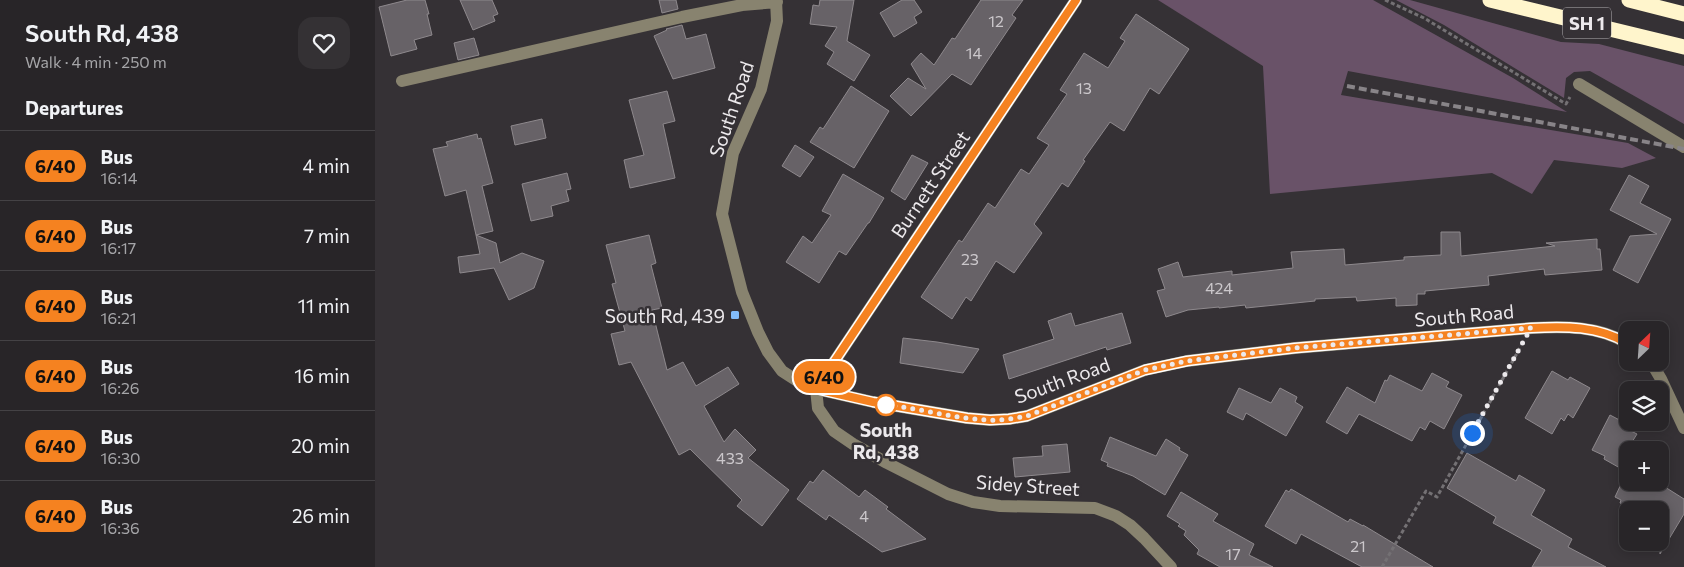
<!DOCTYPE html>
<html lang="en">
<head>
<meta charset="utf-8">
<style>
  :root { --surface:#282528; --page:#343134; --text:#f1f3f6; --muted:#a5a5a8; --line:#444245 }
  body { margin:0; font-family:Commissioner,sans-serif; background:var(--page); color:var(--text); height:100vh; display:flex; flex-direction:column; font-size:19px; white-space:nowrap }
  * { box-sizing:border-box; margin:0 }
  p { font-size:16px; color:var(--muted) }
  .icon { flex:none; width:28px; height:28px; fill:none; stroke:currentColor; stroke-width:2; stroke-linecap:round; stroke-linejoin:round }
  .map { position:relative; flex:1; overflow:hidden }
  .panel { display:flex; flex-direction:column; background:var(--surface); width:375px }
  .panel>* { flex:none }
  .badge { padding:0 10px; border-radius:16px; font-size:18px; line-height:32px }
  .needle { width:32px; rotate:25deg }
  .tools { position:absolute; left:1244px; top:321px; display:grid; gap:10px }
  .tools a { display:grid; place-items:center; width:50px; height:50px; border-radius:10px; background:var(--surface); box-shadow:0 2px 12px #0003,0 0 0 1px var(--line); font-size:25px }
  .you { position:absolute; width:25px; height:25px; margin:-12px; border:4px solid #fff; border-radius:50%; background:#1a73e8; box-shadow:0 0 0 8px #1a73e833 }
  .map>.badge { position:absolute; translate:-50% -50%; box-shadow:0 0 0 2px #fff }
  h2 { padding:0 25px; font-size:19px; line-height:45px }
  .round { display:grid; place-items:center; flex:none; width:52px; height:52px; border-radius:15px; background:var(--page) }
  .summary { display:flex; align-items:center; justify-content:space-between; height:85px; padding:0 25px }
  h1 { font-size:24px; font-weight:600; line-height:38px }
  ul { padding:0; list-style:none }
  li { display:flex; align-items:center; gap:15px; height:70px; padding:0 25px; border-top:1px solid var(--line) }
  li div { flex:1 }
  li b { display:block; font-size:19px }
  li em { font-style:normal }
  li .badge { min-width:55px; font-weight:700; text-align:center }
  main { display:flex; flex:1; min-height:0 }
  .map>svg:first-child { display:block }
</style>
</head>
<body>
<main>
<section class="panel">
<div class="summary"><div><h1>South Rd, 438</h1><p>Walk · 4 min · 250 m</p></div><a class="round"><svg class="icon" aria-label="heart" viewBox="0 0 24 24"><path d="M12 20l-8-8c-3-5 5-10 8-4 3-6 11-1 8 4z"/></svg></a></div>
<h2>Departures</h2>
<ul>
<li><span class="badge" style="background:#f58220;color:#111">6/40</span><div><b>Bus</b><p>16:14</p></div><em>4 min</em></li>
<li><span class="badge" style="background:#f58220;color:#111">6/40</span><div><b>Bus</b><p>16:17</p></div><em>7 min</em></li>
<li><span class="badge" style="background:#f58220;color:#111">6/40</span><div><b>Bus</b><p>16:21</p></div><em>11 min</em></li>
<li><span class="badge" style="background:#f58220;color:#111">6/40</span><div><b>Bus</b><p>16:26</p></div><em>16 min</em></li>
<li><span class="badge" style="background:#f58220;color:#111">6/40</span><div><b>Bus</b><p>16:30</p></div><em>20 min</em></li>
<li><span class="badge" style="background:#f58220;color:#111">6/40</span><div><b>Bus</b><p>16:36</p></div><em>26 min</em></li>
</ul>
</section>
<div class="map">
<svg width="1309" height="567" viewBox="0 0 1309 567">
  <rect width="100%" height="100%" fill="#353135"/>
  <!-- green -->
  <path fill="#695268" d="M783,0H998L1138,78L1192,112L973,71L966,95L1253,143L1281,158L1247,168L1179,160L1157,194L1117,173L895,194L888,66Z
    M1021,0H1035L1186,42L1224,44L1309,66V124L1215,71L1199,72L1191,78L1189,98L1069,25Z"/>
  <!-- building -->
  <path fill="#676267" stroke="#8e898d" d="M32,0H50L54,14H52L57,35L39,40L42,49L16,56L4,7Z
    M85,0H117L123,14L118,16L120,21L98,30Z
    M284,0H301L303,9L287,13Z
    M445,0H479L472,41L495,55L479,81L452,64L459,52L450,46L462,27L435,24L438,5L444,6Z
    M527,0H539L547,12L539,17L542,23L519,37L505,13Z
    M606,0H648L637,15L641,18L596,85L577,74L536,116L515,96L533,78L551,89L536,64L546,53L559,65L577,38L580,39Z
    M761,14L814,49L784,94L775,88L749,131L735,122L708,160L710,161L693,187L687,183L659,224L667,233L639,273L621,261L596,301L591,297L577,319L546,297L584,240L587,242L613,203L620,208L646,169L654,174L674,145L662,138L692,94L685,90L709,53L733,68L750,41L745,38Z
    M307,25L311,39L331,34L340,68L298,79L279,36L292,30L291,29Z
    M99,38L104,55L83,60L79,43Z
    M476,86L514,111L479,168L435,142L445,127L448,129Z
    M292,91L300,121L288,124L300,178L255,188L249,160L269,155L254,100Z
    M167,119L171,138L140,145L136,126Z
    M102,134L103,139L106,138L118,183L107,186L118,231L101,235L91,190L70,196L58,149L73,146L71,142Z
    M420,145L439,157L425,177L407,166Z
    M537,155L553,163L530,200L516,191Z
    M192,173L196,189L191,190L194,201L176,206L178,216L156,221L147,184Z
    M468,174L509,198L494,223H493L471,255L464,251L444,283L411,262L428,236L437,243L456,215L447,211Z
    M1254,175L1274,186L1265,203L1296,219L1263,283L1238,270L1255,236L1282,234L1235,210Z
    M1066,232H1085L1086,256L1180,246L1171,243L1222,239V249H1225L1227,270L1170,275L1169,269L1113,276L1114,285L1050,291V294H1042V305L1021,306V298L982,301L981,297L940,299V301L871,308L870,305L844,308V307L813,310L791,317L782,291L790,289L783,269L803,262L808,277L857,271V275L918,268L916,252L969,249L970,265L1029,260V257L1066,255Z
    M101,235L121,243L125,263L147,253L169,261L159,288L134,300L119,268L85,273L83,257L105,254Z
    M274,235L281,263L276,265L287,308L277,310L292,370L308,362L321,386L353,367L364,384L329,406L349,442L360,429L381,450L373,458L414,490L387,526L362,506L367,500L315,449L304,455L256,362L244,365L236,334L250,331L237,284L241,283L231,245Z
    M696,313L700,326L747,313L756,343L732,350L731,347L634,379L628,355L679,339L673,321Z
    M528,338L562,342L604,349L588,373L525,363Z
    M1177,371L1193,380L1195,377L1215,388L1198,418L1193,414L1189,421L1186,418L1177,434L1150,418Z
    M1057,373L1074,382L1071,387L1087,395L1069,429L1055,421L1050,430L1045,427L1037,441L984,414L972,434L951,422L972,387L1000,403L1010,380L1012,381L1015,375L1047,391Z
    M864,388L896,403L905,388L922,397L920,402L928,407L911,436L871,413L868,420L852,412Z
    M1235,415L1252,424V429L1262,434L1252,450V472L1229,459L1230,456L1217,450Z
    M735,437L781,456L791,439L805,448L804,450L813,455L790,495L758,476L732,466L733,463L726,460Z
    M692,444L695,472L640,477L638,458L668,456L667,446Z
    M1092,453L1141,481L1144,475L1170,490L1156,515L1197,539L1193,547L1231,567H1157L1167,550L1118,523L1121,517L1072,488Z
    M448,470L484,497L490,490L513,507L511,509L551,539L507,552L454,515L451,520L422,499L435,481L438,483Z
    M1247,482H1282L1309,499V514L1285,554V510H1258L1245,503L1246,500L1240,497Z
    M916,489L973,522L975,519L988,526V525L1058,567H987L926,534L921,544L890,526L911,490L914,492Z
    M806,492L843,514L838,521L879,544L874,555L898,567H845L822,554L824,550L809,535L811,531L803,526L805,524L792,516Z"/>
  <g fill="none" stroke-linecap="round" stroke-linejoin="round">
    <!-- path -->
    <path stroke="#747174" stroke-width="3" stroke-dasharray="4 2.5" stroke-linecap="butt" d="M1010,0L1049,18L1191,104L1195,97
      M1007,567L1051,491L1062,497L1146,346"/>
    <!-- minor -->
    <path stroke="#88836f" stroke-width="12" d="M401,0L402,21L386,89L358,153L347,214L367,292L383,332L393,352L407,371L424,382L441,389L498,402L592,418L615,420L634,419L652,416L770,370L812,361L920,348L1157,328C1190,326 1223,326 1252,343
      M701,0L441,389L443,408L459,431L478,444L512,463L573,494L598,502L625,506L720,508L741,516L755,525L769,538L796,567
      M27,81L307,17L367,5L402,2
      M1204,84L1309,147
      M1276,362L1286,379L1309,428"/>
    <!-- highway -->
    <path stroke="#fff5cc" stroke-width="15" d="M1115,0L1309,47
      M1254,0L1309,14"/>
    <!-- rail -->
    <path stroke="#888488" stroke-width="4" stroke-dasharray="8 4" stroke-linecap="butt" d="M972,86L1309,149"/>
  </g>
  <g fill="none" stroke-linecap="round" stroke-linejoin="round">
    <defs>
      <path id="line" d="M701,0L441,389L498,402L592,418L615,420L634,419L652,416L770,370L812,361L920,348L1156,328C1190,326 1223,326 1252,343"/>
    </defs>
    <!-- line casing -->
    <use href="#line" stroke="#fff" stroke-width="11"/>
    <!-- line -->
    <use href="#line" stroke="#f58220" stroke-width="8"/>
    <!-- walk -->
    <path stroke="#ece9ec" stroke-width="5" stroke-dasharray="0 9" d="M511,405C545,408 579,419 614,420C627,421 640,418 652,416L770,370L812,361L920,348L1156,328L1097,433"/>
  </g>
  <!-- markers -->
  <rect fill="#83bcfa" stroke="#353135" stroke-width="2" x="355" y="310" width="10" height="10" rx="2.5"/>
  <circle fill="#fff" stroke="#f58220" stroke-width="2.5" cx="511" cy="405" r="10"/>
  <g text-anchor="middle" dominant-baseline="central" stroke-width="5" stroke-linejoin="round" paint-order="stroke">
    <!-- number labels -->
    <g font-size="16" fill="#cbc7cb">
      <text x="621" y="20">12</text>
      <text x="599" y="52">14</text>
      <text x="709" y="87">13</text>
      <text x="595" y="258">23</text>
      <text x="844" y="287">424</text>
      <text x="355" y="457">433</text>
      <text x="489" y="515">4</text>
      <text x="983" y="545">21</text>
      <text x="858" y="553">17</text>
    </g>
    <!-- shield labels -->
    <rect fill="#353135" stroke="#b5b2b5" stroke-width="1" x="1188" y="7.5" width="48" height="31" rx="4"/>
    <g font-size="18" font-weight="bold" fill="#ece9ec">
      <text x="1212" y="23">SH 1</text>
    </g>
    <!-- street labels -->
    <g font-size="19" fill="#ece9ec" stroke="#353135">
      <text transform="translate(356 109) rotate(-71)">South Road</text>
      <text transform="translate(555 184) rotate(-56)">Burnett Street</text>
      <text transform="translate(1089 315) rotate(-5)">South Road</text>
      <text transform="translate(687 380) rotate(-20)">South Road</text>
      <text transform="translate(653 485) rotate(4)">Sidey Street</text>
    </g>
    <!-- poi labels -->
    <g font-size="19" fill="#ece9ec" stroke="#353135" text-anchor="end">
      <text x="350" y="315">South Rd, 439</text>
    </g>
    <!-- stop labels -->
    <g font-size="19" font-weight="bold" fill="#ece9ec" stroke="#353135">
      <text x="511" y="429">South<tspan x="511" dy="22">Rd, 438</tspan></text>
    </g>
  </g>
</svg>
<div class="tools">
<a><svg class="needle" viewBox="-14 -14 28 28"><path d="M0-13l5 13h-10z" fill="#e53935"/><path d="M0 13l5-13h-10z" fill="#a5a5a8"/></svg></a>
<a><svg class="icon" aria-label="layers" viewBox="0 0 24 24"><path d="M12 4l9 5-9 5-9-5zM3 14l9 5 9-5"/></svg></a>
<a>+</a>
<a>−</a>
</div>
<div class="you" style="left:1097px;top:433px"></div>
<b class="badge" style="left:449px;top:377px;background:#f58220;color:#111">6/40</b>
</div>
</main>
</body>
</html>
